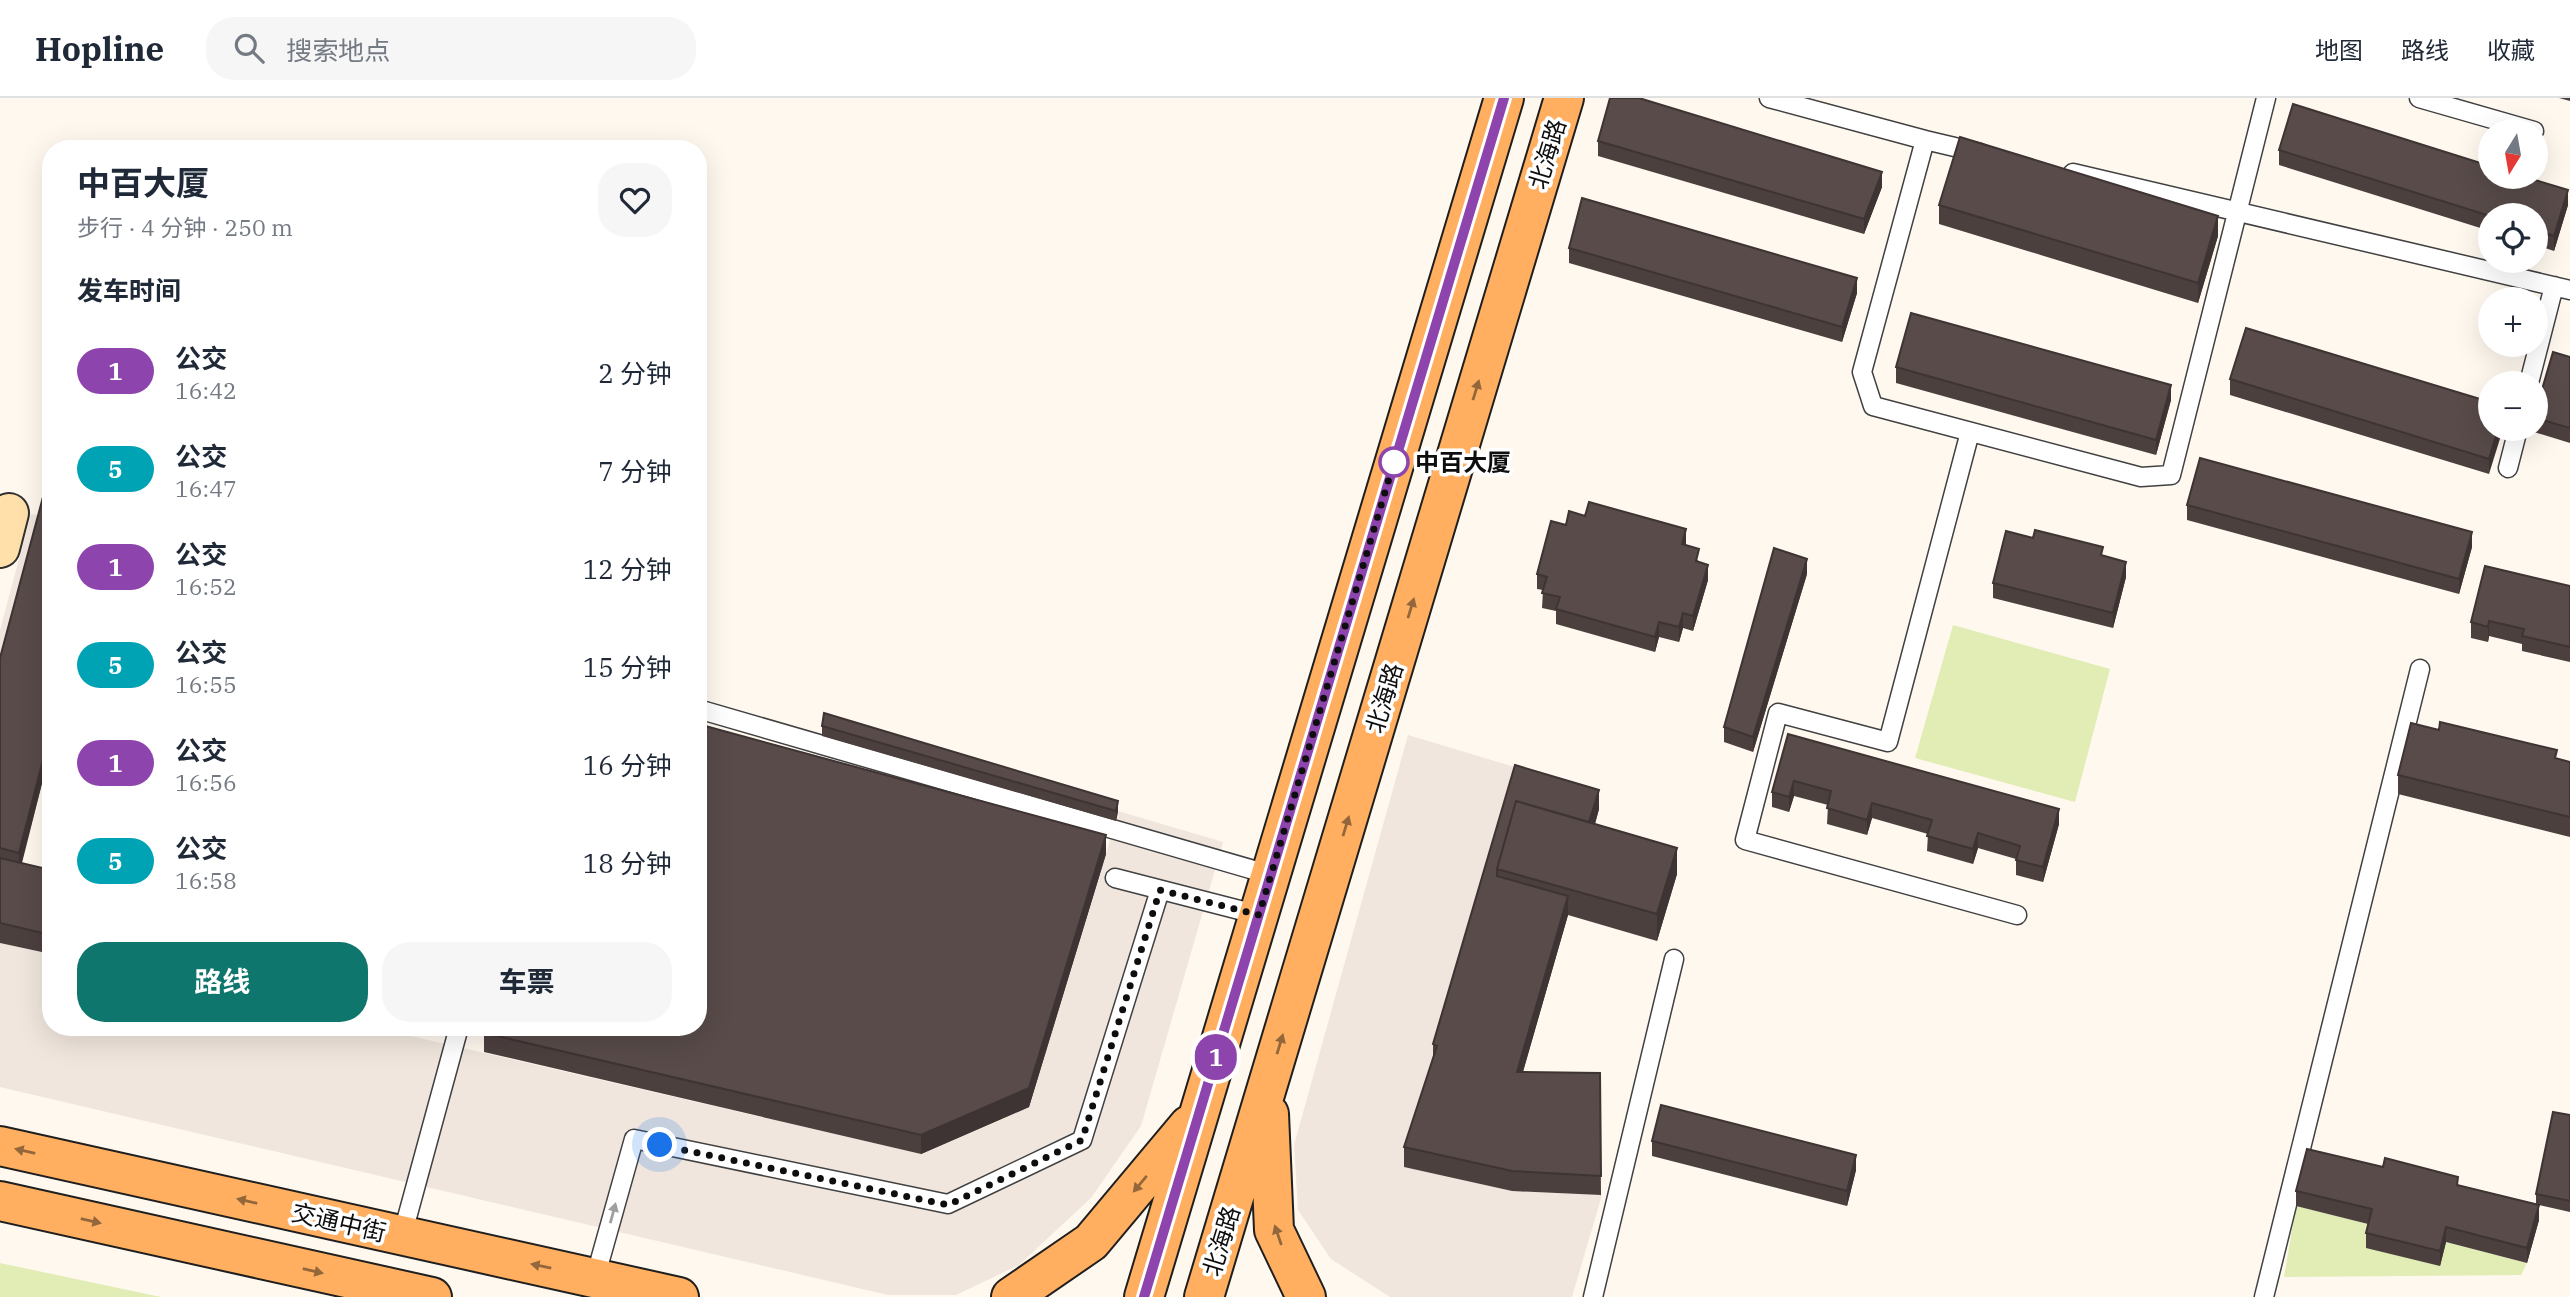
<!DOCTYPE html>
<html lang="zh">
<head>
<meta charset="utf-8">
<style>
  :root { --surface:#fff; --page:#f6f6f7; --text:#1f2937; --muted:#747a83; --line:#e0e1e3; --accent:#0f766e }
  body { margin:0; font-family:"IBM Plex Serif","Noto Sans SC",serif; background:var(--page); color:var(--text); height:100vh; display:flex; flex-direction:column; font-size:26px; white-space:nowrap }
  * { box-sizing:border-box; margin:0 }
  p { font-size:23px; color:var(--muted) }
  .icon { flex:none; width:38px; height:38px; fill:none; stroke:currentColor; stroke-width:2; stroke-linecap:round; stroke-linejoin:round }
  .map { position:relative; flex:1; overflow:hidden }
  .side { position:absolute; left:42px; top:42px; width:665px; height:896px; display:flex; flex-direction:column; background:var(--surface); border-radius:28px; box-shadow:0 7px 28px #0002 }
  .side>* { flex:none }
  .badge { padding:0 14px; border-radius:23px; font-size:24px; line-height:46px }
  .needle { width:46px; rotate:191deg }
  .controls { position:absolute; left:2478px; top:21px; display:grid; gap:14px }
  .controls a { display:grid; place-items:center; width:70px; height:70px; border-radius:50%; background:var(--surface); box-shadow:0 7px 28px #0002; font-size:35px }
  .you { position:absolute; width:35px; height:35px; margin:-18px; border:5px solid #fff; border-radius:50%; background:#1a73e8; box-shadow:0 0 0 10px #1a73e833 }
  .map>.badge { position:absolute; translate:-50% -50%; box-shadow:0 0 0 4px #fff }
  h2 { padding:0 35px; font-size:26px; line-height:63px }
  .round { display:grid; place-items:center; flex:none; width:74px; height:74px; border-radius:28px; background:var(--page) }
  .head { display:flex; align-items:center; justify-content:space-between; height:119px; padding:0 35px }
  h1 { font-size:33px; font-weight:700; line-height:52px }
  .action { display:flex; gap:14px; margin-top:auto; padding:14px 35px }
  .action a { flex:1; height:80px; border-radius:28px; background:var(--accent); color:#fff; font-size:28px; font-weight:700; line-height:80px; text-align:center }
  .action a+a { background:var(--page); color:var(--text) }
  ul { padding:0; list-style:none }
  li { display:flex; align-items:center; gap:21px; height:98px; padding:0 35px }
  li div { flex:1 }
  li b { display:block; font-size:26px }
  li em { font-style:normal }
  li .badge { min-width:77px; font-weight:700; text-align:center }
  header { display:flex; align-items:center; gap:42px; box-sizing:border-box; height:98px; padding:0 35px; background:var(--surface); border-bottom:2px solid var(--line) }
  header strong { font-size:33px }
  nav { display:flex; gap:38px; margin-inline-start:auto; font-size:24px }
  .search { width:490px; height:63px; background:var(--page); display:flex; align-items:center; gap:18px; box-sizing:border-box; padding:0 24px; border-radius:28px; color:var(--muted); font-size:26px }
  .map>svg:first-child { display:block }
</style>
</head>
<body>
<header>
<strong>Hopline</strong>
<div class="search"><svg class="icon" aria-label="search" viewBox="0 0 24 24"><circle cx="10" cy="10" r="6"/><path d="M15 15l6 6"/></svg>搜索地点</div>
<nav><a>地图</a><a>路线</a><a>收藏</a></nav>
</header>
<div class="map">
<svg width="2570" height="1199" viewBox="0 0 2570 1199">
  <rect width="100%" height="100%" fill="#fff8ef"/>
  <!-- green -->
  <path fill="#e1edb5" d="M1953,527L2110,571L2075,704L1915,660Z
    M2296,1108L2372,1127L2440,1167L2446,1144L2527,1165L2521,1177L2284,1179Z
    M0,1165L161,1199H0Z"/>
  <!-- plaza -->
  <path fill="#f0e6dd" d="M31,416L43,418L0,579V532Z
    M1408,637L1518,670L1404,1068L1512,1093L1602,1097L1572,1199H1390L1331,1161L1298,1112L1294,1047Z
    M1118,713L1223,744L1141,1028L1091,1100L1019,1167L956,1197H888L0,989V845L51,856V929H372L921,1056L1106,756Z"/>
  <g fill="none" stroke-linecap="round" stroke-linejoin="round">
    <defs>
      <path id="lane" d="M1769,0L1925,42L1980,55
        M2419,0L2534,33
        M1925,42L1862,274L1873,308L2141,379L2171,377L2266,0
        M2073,75L2570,192
        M2529,285L2554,188
        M1970,334L1888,644L1778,615L1745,742L2017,817
        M2508,370L2518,331
        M698,611L1271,777
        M1115,780L1259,817
        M402,1138L459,929
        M595,1180L634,1041L948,1106L1082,1042L1160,792
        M1593,1199L1674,861
        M2264,1199L2420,571"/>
      <path id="secondary" d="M0,450L9,415"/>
      <path id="primary" d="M1269,1016L1274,1132L1306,1199
        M0,1048L679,1199
        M0,1103L432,1199
        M1011,1199L1091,1144L1189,1027
        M1144,1199L1504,0
        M1204,1199L1564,0"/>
    </defs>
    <!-- lane casing -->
    <use href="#lane" stroke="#414141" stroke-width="21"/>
    <!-- secondary casing -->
    <use href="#secondary" stroke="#303030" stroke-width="42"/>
    <!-- primary casing -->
    <use href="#primary" stroke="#1f1f1f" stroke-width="42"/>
    <!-- lane -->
    <use href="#lane" stroke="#fff" stroke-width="18"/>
    <!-- secondary -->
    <use href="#secondary" stroke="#ffe0aa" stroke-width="38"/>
    <!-- primary -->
    <use href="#primary" stroke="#ffaf5f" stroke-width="38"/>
  </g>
  <!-- wall -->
  <path fill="#4c403f" d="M2559,0H2570V3Z
    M1598,43L1882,89L1864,136L1598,58Z
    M2279,52L2568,107L2554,153L2536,147V117H2490V133L2279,67Z
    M1939,107L2218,138L2198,205L1939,126Z
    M1569,150L1857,195L1842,244L1569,165Z
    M2570,259V345L2534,334V331H2536V312Z
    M1896,269L2171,302L2156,357L1896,285Z
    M2230,281L2490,304L2489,376L2230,297Z
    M51,401V650L22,765L51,772V856L0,845V560Z
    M2187,407L2472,449L2459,496L2187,422Z
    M1566,427L1686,446V447L1699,464L1708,482L1693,533L1683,530L1679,544L1659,539L1655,554L1556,526V513L1542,510L1543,492L1537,491V476Z
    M2103,458L2126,479L2113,530L1993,500V485Z
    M1807,476L1753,654L1724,644V629Z
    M2570,488V564L2522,553V546L2489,538L2488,544L2471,540V524Z
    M822,628L1118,713L1116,723L822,638Z
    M1788,636L2059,726L2043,784L2016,777V761L1978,750L1973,766L1927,753L1928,736L1872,720L1867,737L1827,726L1828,707L1794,698L1789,714L1772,709V694Z
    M2557,661L2570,664V739L2398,696V677Z
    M1515,667L1599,711L1595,726L1677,776L1657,843L1568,817L1523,974L1600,975L1601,1097L1512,1093L1404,1069V1049L1433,961V946Z
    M1106,756L1029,1009L921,1056L484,954V935Z
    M372,929H408L405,937Z
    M2570,1017V1114L2539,1107V1122L2527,1165L2446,1144L2440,1168L2366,1150V1135L2368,1126L2296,1108V1093L2458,1087L2536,1106V1096Z
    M1652,1043L1856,1072L1847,1108L1652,1058Z"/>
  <!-- shaded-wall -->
  <path fill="#3e3433" d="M1882,74V89L1864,136V121Z
    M2568,92V107L2554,153V138Z
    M2218,118V138L2198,205V185Z
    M1857,180V195L1842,244V229Z
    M2171,287V302L2156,357V342Z
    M2498,331H2503L2489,376V361Z
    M1686,431V446L1682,461V446Z
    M2472,434V449L2459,496V481Z
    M1807,461V476L1753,654V639Z
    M2126,464V479L2113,530V515Z
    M1708,467V482L1693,533V518Z
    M1683,515V530L1679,544V529Z
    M2489,523V538L2488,544V529Z
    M1659,524V539L1655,554V539Z
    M51,631V650L19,774V755Z
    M1794,683V698L1789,714V699Z
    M1599,692V711L1588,750V731Z
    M1118,703V713L1116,723V713Z
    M1872,705V720L1867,737V722Z
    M2059,711V726L2043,784V769Z
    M1978,735V750L1973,766V751Z
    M1106,737V756L1029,1009L921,1056V1037Z
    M1677,750V776L1657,843V816Z
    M1568,798V817L1517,994V974Z
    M1856,1057V1072L1847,1108V1093Z
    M2539,1107V1122L2527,1165V1150Z
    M2446,1129V1144L2440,1168V1153Z"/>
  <!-- building -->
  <path fill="#584b49" stroke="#3e3433" stroke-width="2" d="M1610,0H1639L1882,74L1864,121L1598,43Z
    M2293,6L2490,68V79H2525L2568,92L2554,138L2536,132V117L2490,118L2279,52Z
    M1960,39L2218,118L2198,185L1939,107Z
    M1582,100L1857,180L1842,229L1569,150Z
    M1911,215L2171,287L2156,342L1896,269Z
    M2246,230L2490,304V331H2498L2489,361L2230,281Z
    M2553,254L2570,259V330L2536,320V312Z
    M2200,360L2472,434L2459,481L2187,407Z
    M43,399L51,401V631L19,755L0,750V560Z
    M1589,404L1686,431L1682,446L1699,451L1696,463L1708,467L1693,518L1683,515L1679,529L1659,524L1655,539L1556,511L1560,499L1542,495L1547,479L1537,476L1551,423L1566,427L1569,413L1585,418Z
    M2035,432L2103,449L2101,457L2126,464L2113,515L1993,485L2006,433L2033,440Z
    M1774,450L1807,461L1753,639L1724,629Z
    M2485,468L2570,488V549L2522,538L2524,531L2489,523L2488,529L2471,524Z
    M824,615L1118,703L1116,713L822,628Z
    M2440,624L2557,652L2555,660L2570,664V719L2398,677L2411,625L2439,632Z
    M698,626L1106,737L1029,990L921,1037L484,935L485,929H698Z
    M1788,636L2059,711L2043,769L2016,762L2020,748L1978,735L1973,751L1927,738L1932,722L1872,705L1867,722L1827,710L1831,693L1794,683L1789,699L1772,694Z
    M1515,667L1599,692L1589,724L1516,703L1497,771V778L1568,798L1517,974L1600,975L1601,1078L1512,1073L1404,1049L1437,948L1433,946Z
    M1516,703L1677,750L1657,816L1497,771Z
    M0,760L51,772V837L0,825Z
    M1661,1007L1856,1057L1847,1093L1652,1043Z
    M2553,1014L2570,1017V1103L2536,1096Z
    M2307,1051L2383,1069L2385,1060L2458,1079L2457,1087L2539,1107L2527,1150L2446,1129L2440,1153L2366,1135L2372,1111L2296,1093Z"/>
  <!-- one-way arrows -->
  <defs><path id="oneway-solid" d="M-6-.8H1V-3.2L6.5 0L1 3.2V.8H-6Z" transform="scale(1.75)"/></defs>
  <g fill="#93673b">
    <use href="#oneway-solid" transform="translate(1476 292) rotate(-73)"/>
    <use href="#oneway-solid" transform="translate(1411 510) rotate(-73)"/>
    <use href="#oneway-solid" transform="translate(1346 728) rotate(-73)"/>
    <use href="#oneway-solid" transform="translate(1280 946) rotate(-73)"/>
    <use href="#oneway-solid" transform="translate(25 1053) rotate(-167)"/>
    <use href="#oneway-solid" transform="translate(1140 1086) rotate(130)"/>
    <use href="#oneway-solid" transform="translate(247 1103) rotate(-167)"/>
    <use href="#oneway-solid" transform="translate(91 1123) rotate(13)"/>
    <use href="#oneway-solid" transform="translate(1278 1137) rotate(-109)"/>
    <use href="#oneway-solid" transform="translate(541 1168) rotate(-168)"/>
    <use href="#oneway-solid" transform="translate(313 1173) rotate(13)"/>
  </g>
  <use fill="#9f9f9f" href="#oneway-solid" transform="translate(613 1115) rotate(-75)"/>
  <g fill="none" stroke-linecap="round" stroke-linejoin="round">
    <defs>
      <path id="line" d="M1144,1199L1504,0"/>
    </defs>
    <!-- line casing -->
    <use href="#line" stroke="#fff" stroke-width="16"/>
    <!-- line -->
    <use href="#line" stroke="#8e44ad" stroke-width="10"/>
    <!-- walk -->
    <path stroke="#0e0e0e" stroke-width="7" stroke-dasharray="0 12.6" d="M660,1047L948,1107L1082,1042L1160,792L1259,817L1394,364"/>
  </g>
  <!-- markers -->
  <circle fill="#fff" stroke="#8e44ad" stroke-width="3.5" cx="1394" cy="364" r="14"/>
  <g text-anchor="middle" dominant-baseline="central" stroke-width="7" stroke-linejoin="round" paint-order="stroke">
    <!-- street labels -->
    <g font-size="24" fill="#0e0e0e" stroke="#fff">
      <text transform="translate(1547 56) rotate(-73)">北海路</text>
      <text transform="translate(1384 600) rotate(-73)">北海路</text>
      <text transform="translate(339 1124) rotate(13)">交通中街</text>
      <text transform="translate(1221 1143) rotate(-73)">北海路</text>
    </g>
    <!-- stop labels -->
    <g font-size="24" font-weight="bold" fill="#0e0e0e" stroke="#fff" text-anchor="start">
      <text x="1415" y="364">中百大厦</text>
    </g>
  </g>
</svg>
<div class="controls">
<a><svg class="needle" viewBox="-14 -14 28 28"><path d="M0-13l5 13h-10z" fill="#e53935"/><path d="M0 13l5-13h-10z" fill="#747a83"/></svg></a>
<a><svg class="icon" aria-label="locate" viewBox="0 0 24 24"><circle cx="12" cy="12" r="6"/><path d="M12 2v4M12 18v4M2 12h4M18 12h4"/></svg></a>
<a>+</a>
<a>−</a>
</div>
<div class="you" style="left:660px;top:1047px"></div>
<b class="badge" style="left:1216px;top:959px;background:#8e44ad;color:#fff">1</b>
<section class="side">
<div class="head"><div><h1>中百大厦</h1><p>步行 · 4 分钟 · 250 m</p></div><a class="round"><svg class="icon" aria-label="heart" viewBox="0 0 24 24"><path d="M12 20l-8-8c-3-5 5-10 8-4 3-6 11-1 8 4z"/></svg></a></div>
<h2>发车时间</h2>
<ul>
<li><span class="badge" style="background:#8e44ad;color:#fff">1</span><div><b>公交</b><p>16:42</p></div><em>2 分钟</em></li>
<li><span class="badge" style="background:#00a3b4;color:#fff">5</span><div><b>公交</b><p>16:47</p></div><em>7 分钟</em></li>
<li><span class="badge" style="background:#8e44ad;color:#fff">1</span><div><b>公交</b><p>16:52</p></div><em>12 分钟</em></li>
<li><span class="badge" style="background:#00a3b4;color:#fff">5</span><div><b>公交</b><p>16:55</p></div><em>15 分钟</em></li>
<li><span class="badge" style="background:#8e44ad;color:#fff">1</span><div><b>公交</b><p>16:56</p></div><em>16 分钟</em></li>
<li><span class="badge" style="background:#00a3b4;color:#fff">5</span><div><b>公交</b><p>16:58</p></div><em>18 分钟</em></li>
</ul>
<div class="action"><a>路线</a><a>车票</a></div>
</section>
</div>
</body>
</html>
